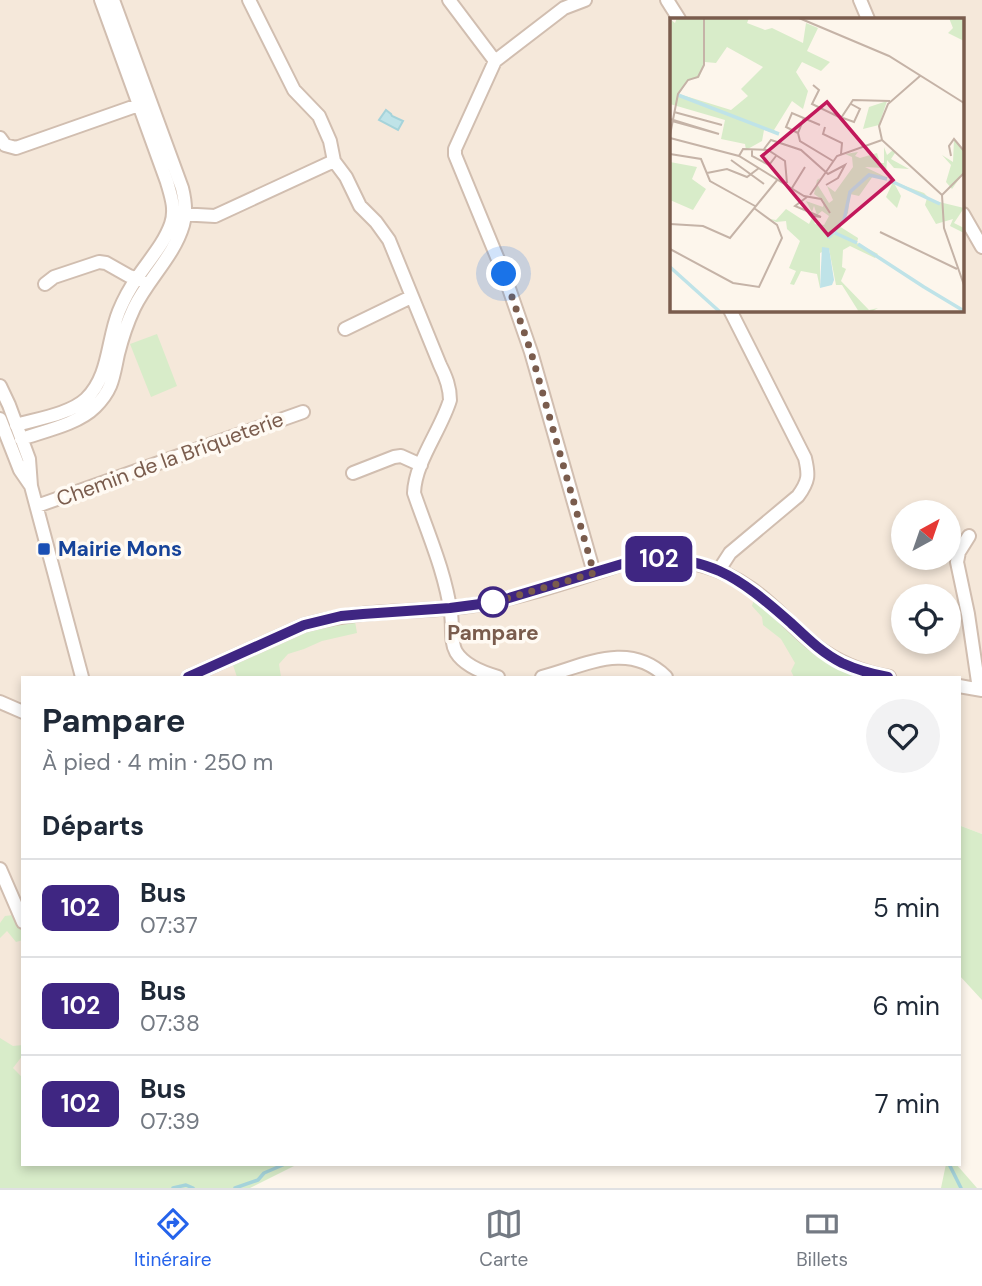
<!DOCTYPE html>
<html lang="fr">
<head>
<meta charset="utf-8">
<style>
  :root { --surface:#fff; --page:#f2f2f3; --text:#1f2937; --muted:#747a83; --line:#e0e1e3; --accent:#2563eb }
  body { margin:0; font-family:"DM Sans",sans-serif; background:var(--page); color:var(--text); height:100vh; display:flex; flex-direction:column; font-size:26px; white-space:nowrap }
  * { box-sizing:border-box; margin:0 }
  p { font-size:23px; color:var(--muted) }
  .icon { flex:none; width:38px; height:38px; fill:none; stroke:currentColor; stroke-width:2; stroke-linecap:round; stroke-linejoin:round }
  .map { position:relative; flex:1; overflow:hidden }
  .side { position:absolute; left:21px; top:676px; width:940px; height:490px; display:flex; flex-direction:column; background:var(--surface); border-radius:0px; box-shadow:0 4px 10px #0003 }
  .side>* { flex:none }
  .badge { padding:0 14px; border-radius:10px; font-size:24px; line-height:46px }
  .needle { width:46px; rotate:40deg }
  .buttons { position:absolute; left:891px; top:500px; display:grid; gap:14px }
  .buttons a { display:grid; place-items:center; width:70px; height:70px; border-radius:50%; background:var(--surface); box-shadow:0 4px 10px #0003; font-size:35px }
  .you { position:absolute; width:35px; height:35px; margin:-18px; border:5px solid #fff; border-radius:50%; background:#1a73e8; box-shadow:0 0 0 10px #1a73e833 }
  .map>.badge { position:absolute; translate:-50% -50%; box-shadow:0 0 0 4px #fff }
  h2 { padding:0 21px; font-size:26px; line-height:63px }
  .round { display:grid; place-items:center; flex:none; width:74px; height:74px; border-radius:37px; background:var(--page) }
  .head { display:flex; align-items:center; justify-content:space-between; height:119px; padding:0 21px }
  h1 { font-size:33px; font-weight:700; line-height:52px }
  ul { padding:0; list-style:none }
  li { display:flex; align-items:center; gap:21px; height:98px; padding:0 21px; border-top:2px solid var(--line) }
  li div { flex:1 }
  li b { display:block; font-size:26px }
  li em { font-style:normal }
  li .badge { min-width:77px; font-weight:700; text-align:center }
  .menu { display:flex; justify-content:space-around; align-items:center; height:98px; border-top:2px solid var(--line); background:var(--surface); font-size:19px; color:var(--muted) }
  .menu a { display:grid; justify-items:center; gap:4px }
  .menu .active { color:var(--accent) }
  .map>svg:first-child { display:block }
</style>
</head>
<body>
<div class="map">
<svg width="982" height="1188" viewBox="0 0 982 1188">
  <rect width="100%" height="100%" fill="#fdf6ec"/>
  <!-- residential -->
  <path fill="#f5e8da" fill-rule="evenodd" d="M0,0H982V834L961,826L959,822V677H23V1078L12,1068L0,1049ZM672,19H963V310H672ZM903,513H948V558H903ZM903,597H948V642H903Z"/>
  <!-- green -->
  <path fill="#d8ecc9" d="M157,334L177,386L151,397L130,344Z
    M754,599L799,638L817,657L871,677H794L791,671L795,663L781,639L763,625L762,617L752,606Z
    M355,621L357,633L322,641L304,649L288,654L279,664L281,677H237L233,665L314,629Z
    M959,822L961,826L982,834V1000L959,975Z
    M13,915L23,934V940L16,942L7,931L0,938V923L5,916Z
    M0,1038L13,1046L23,1045V1055L13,1068L23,1078V1164H298L250,1188H0Z
    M946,1164H956L977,1188H941Z"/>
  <!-- water -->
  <path fill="#bfe3e8" stroke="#a5d3da" stroke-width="2" d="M386,110L391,114L392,116L403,121L398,130L379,120Z"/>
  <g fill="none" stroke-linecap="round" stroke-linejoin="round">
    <!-- stream -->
    <path stroke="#a5d3da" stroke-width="3.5" d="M949,1164L961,1188
      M173,1188L186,1185L193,1188
      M235,1188L258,1180L264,1173L285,1164"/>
    <defs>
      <path id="minor" d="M249,0L294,90L319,116L330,141L334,161L346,177L360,206L376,222L389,240L440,365C446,377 450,387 450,400C441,430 415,462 414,493C428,534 445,571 451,614C453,626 450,641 456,652C464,665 484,673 498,677
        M449,0L495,61
        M585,0L564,8L495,61L455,149V155L504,274L531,352L594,573
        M667,0L679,19
        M860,0L868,19
        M0,138L5,145L16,148L147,102
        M179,214L215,216L334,161
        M963,214L982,247
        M45,284L54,277L99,262L106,263L129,276L141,280
        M345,329L411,297
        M0,386L9,405L29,459L31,486L82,677
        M0,419L20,470L31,486
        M16,425C37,419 70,414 86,399C110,376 107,340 119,311C124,299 130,288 137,278C149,260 164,244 171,224C176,209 171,196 167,182L101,0
        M21,439C44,431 78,424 95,407C113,389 113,377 118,354C122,338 127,323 134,308C148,279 174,256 183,225C187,212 185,200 182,188L113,0
        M353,473L394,457L401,456L421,465
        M37,506L303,412
        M969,536L959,552L957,562L968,614L979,689
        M719,570L730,553L798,496C809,481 809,475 805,458L730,310
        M188,677L304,625C323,620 342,616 362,614C400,610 438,611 475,605C527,597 582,577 632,561C674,556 715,563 750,588C774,604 792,627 815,645C837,662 861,672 889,677
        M542,677C584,666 628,640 666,677
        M959,686L982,690
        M0,702L23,712
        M0,869L23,922"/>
    </defs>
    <!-- minor casing -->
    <use href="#minor" stroke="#d1beb0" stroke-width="16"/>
    <!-- minor -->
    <use href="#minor" stroke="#fff" stroke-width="12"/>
  </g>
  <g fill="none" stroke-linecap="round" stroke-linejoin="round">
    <defs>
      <path id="line" d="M188,677L304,625L341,616L363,614L450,608L488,603L509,598L632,561C705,551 739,577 791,623C807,638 822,653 842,663C857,670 872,674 888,677"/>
    </defs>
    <!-- line casing -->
    <use href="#line" stroke="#fff" stroke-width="16"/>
    <!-- line -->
    <use href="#line" stroke="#3f2682" stroke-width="10"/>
    <!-- walk -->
    <path stroke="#7a5c4d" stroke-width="7" stroke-dasharray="0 12.6" d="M493,602L488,603L509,598L594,573L531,352L504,274"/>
  </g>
  <!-- markers -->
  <rect fill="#1a4fb4" stroke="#fffaf3" stroke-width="2.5" x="37" y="542" width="14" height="14" rx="3.5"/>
  <circle fill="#fff" stroke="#3f2682" stroke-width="3.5" cx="493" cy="602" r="14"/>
  <g text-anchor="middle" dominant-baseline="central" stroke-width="7" stroke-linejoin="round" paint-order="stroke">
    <!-- street labels -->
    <g font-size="21" fill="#7a5c4d" stroke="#fffaf3">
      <text transform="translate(170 459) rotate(-20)">Chemin de la Briqueterie</text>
    </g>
    <!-- transit labels -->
    <g font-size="21" font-weight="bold" fill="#164399" stroke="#fffaf3" text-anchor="start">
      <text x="58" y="549">Mairie Mons</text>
    </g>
    <!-- stop labels -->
    <g font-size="21" font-weight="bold" fill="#7a5c4d" stroke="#fffaf3">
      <text x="493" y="633">Pampare</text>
    </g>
  </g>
  <!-- overview -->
  <g transform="translate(670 18)">
    <rect width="294" height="294" fill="#fdf6ec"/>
    <path d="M7,0H79L77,5L95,12L102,10L133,25L136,5L148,10L137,33L160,44L151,53L132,44L126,54L138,73L133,91L122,83L104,112L108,116L94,112L92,123L76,132L75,126L51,121L55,102L0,86V1L5,5ZM57,29L93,49L71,71L78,78L61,92L9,76L19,61L29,60L35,44L46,45ZM279,0H294V23L278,15L283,10ZM217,83L209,107L193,111L199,89ZM284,121L294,133V154L282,171L276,164L281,147L272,137L283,144ZM214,129L217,137L223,132L225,135L221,141L239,151L224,150L217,142L216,156L212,150L195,149L218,160L203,158L189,178L180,176L178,195L169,208L188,220L187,225L208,236L205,240L180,228L173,232L172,249L176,251L171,263L199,292L208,290L201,294H189L172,267H166L159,231L150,235V270L147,256L131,253L124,267L120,266L126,253L119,250L130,223L117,211L116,203L106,204L100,201L106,202L116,191L139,206L143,198L145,206L154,207L159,198L152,193L147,197L144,188L142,194L136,183L153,189L154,183L144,176L147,162L150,160L147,166L159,185L163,182L157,168L165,174L183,149L182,139L175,136L188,134L185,138L190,140L207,135L210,145H214ZM0,144L27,149L22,161L36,171L23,192L0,182ZM219,162L254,175L261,182L294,190L284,205L294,210V215L280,208L283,201L266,206L255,187L257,180L224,165L231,178L227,190L216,179L222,166Z" fill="#d8ecc9" fill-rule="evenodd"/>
    <path d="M152,229L159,230L164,262L162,267L150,270Z" fill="#bfe3e8"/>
    <path fill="none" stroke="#bfe3e8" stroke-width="3.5" d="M8,77L109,116M219,162L270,186M165,215L187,225M158,220L174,202L180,174L199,157L217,161M188,226L254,269M0,249L50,294M254,269L294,293"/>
    <path fill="none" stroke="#c5b3a7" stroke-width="2" d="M129,0L219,38L294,85M143,67L149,72L142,86L171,100L183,82L220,83M4,94L52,107M134,100L128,115L130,123L163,143M173,100L184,104L190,91L181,86M0,101L49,116L2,103M155,109L153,116L172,125L171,136M128,115L116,109L122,95L150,107M0,117L8,76L18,62L28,59L34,47V0M0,120L69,138L134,178L151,181L160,195M212,122L209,108L218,86L250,58M212,122L272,177M94,131L101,122L131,132L158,156L175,147L168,160L156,167M82,132V138L99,147L106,138M0,136L31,141L40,163L85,188M69,138L73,131L98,132L115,143L117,165M281,138L279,128L284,121L294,133M61,142L94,166M37,155L57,151L77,159L89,150M122,170L135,149M140,177L167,138L212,122M272,177L274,210L294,267M272,177L294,155M137,179L125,188L151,199L144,198M0,206L33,208L60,220L108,161M210,214L287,251M0,231L63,265L89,269L112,220L107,207L84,190"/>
    <path fill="#c2185b" fill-opacity="0.15" stroke="#c2185b" stroke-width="3.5" d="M157,84L223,162L158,217L92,138Z"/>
    <rect width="294" height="294" fill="none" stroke="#7a5c4d" stroke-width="3.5"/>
  </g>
</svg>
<div class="buttons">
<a><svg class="needle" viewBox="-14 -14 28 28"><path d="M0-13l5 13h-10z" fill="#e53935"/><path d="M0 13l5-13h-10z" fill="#747a83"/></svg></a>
<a><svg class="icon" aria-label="locate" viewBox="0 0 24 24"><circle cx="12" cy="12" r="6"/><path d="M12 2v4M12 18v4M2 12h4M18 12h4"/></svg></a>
</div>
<div class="you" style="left:504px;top:274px"></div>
<b class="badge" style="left:659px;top:559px;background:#3f2682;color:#fff">102</b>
<section class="side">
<div class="head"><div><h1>Pampare</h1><p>À pied · 4 min · 250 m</p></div><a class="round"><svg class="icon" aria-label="heart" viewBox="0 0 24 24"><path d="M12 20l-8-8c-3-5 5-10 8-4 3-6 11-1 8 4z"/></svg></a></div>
<h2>Départs</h2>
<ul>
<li><span class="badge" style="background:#3f2682;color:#fff">102</span><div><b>Bus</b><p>07:37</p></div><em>5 min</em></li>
<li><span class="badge" style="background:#3f2682;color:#fff">102</span><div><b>Bus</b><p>07:38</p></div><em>6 min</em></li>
<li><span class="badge" style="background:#3f2682;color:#fff">102</span><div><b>Bus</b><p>07:39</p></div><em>7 min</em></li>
</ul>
</section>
</div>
<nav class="menu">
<a class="active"><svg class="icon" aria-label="directions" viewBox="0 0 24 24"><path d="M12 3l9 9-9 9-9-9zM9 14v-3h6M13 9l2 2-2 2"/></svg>Itinéraire</a>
<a><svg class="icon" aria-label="map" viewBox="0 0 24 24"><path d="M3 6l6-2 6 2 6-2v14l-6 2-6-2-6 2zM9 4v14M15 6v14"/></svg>Carte</a>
<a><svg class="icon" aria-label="tickets" viewBox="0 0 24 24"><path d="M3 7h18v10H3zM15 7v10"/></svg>Billets</a>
</nav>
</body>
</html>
